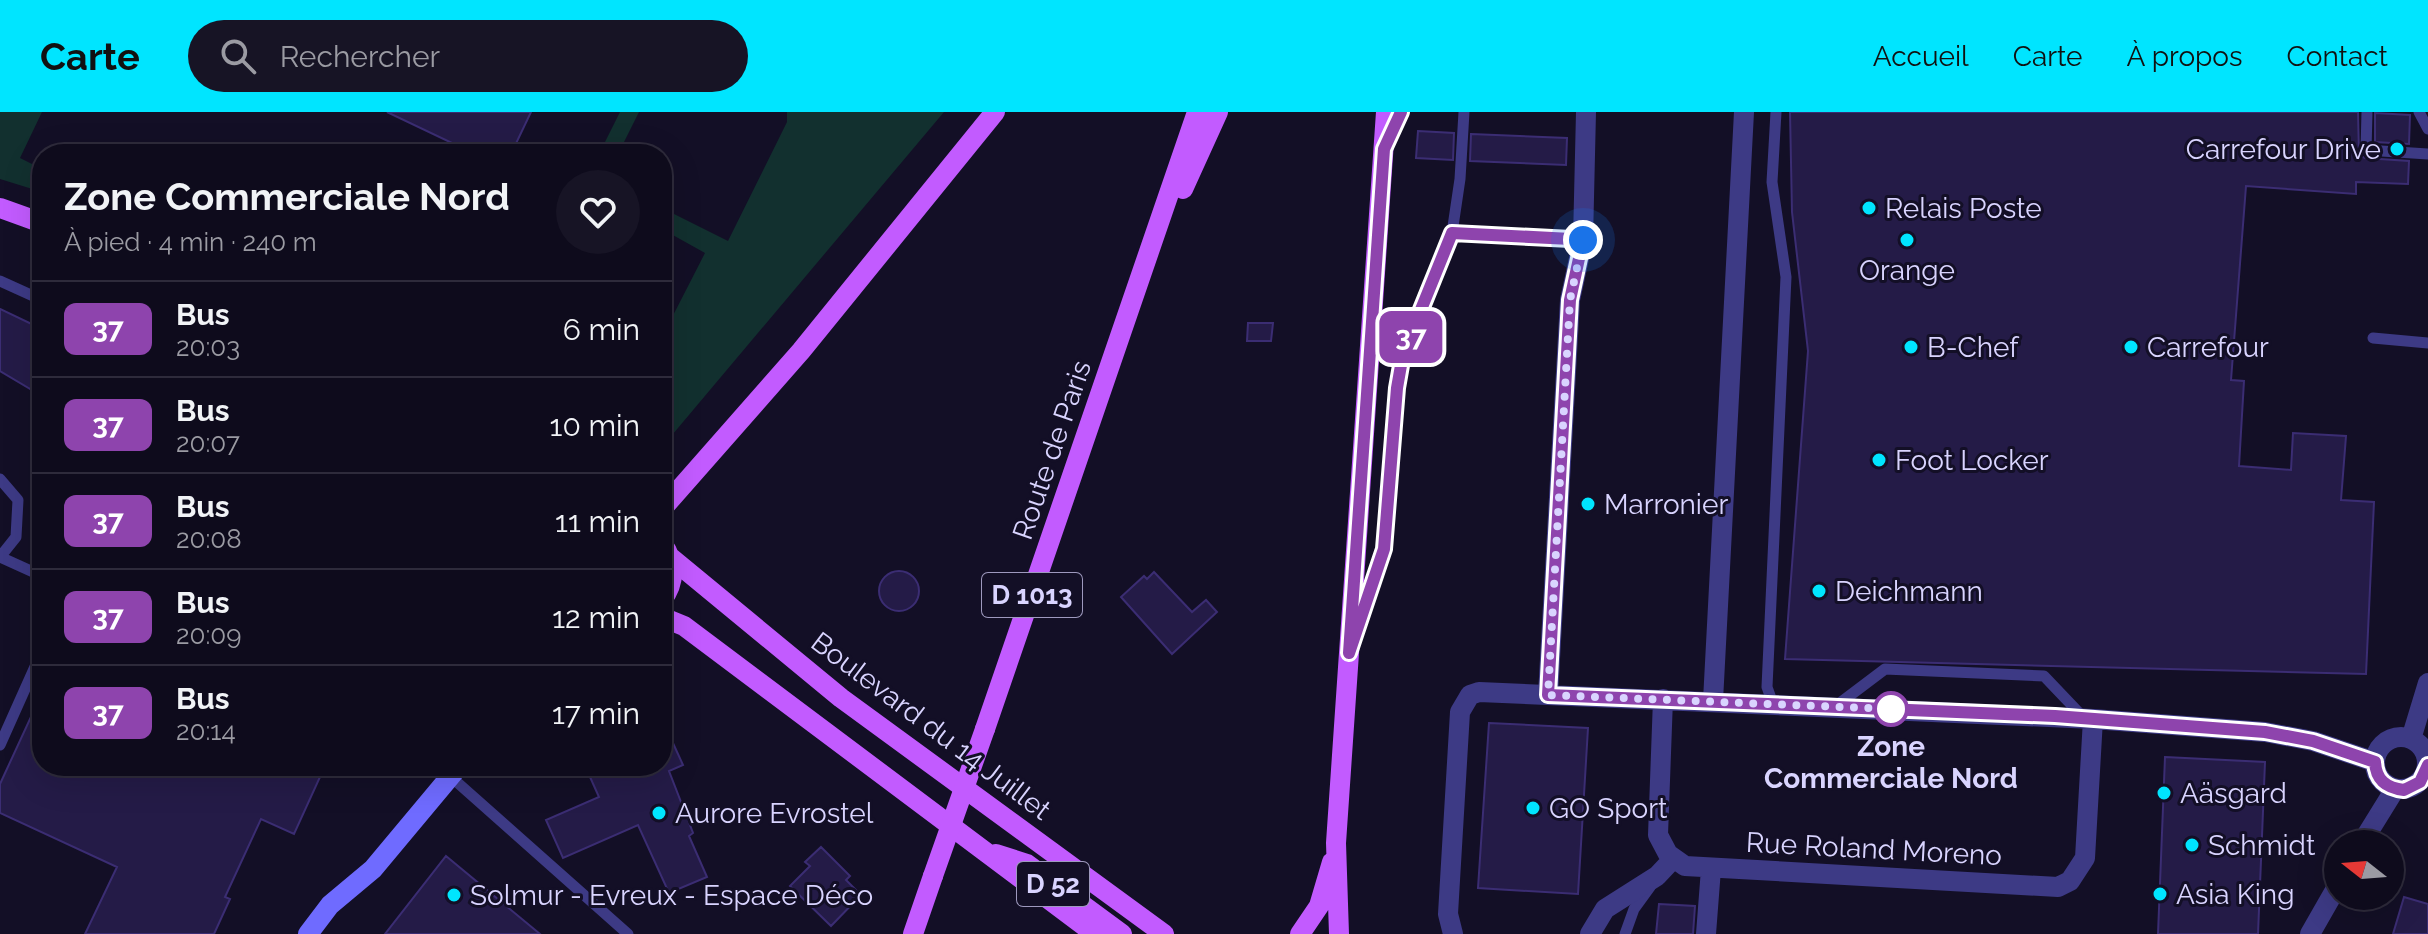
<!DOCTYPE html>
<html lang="fr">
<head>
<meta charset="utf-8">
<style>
  :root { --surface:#0e0b1c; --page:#171425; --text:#f1f3f6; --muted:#9b9ba3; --line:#2e2b3b; --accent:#00e5ff }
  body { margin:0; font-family:Raleway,sans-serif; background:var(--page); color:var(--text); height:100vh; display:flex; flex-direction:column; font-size:30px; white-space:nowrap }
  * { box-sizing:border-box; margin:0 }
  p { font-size:26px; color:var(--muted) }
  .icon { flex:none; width:44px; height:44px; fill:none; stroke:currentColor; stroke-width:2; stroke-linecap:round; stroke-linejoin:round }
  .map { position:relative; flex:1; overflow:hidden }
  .details { position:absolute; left:32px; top:32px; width:640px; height:632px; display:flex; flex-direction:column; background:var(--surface); border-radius:32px; box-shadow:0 8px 32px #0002,0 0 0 2px var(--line) }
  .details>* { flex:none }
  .badge { padding:0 16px; border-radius:12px; font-size:28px; line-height:52px }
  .needle { width:52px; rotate:287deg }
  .tools { position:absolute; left:2324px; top:718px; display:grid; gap:16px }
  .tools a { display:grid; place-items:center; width:80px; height:80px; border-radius:50%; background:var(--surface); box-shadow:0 8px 32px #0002,0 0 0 2px var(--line); font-size:40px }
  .you { position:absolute; width:40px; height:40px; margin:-20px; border:6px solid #fff; border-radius:50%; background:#1a73e8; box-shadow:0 0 0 12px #1a73e833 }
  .map>.badge { position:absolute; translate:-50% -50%; box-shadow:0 0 0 4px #fff }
  .round { display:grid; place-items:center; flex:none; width:84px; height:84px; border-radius:42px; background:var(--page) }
  .head { display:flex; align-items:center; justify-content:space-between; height:136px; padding:0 32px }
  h1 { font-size:38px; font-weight:700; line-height:60px }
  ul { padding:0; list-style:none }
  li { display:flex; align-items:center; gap:24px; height:96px; padding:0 32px; border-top:2px solid var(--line) }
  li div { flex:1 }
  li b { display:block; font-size:30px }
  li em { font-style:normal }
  li .badge { min-width:88px; font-weight:700; text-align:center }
  header { display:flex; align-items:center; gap:48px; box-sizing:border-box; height:112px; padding:0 40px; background:var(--accent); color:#111 }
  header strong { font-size:38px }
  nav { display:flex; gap:44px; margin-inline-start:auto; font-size:28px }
  .search { width:560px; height:72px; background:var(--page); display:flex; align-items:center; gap:20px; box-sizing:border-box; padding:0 28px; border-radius:44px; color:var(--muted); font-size:30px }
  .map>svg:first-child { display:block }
</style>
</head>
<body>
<header>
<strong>Carte</strong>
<div class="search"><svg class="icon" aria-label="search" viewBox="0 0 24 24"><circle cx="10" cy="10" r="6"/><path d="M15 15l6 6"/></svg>Rechercher</div>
<nav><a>Accueil</a><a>Carte</a><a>À propos</a><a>Contact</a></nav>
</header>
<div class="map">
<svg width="2428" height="822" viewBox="0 0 2428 822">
  <rect width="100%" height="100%" fill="#130f26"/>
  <!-- green -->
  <path fill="#12302f" d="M0,0H42L20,46L42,57V80L0,67Z
    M620,0H639L618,42H599Z
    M787,0H944L662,335V225L705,141L662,117V96L728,129L787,10Z"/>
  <!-- building -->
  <path fill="#241b47" stroke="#3b2d73" stroke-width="2" d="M387,0H531L511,42H475Z
    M1790,0H2358L2359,43L2365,46L2409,49L2408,72L2356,70V82L2246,74L2231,268L2244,269L2239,354L2291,358L2293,321L2346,324L2341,388L2374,390L2366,562L1785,547L1808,239L1792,100Z
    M2375,1L2410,3L2409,32L2375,30Z
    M1418,19L1454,21L1453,48L1416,46Z
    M1471,22L1567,26L1566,53L1470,49Z
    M0,197L42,217V284L0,259Z
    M1248,211H1273L1271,229H1247Z
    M879 479a20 20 0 1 1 40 0a20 20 0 1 1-40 0Z
    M1154,460L1192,500L1206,488L1217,500L1172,542L1121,485L1144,464L1147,467Z
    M42,581V654H325L294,722L261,707L225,785L230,787L214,822H85L117,755L0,701V672Z
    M662,607L683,653L669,659L693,721L689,724L707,765L669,781L638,713L563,746L546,708L599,685L590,665L614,654H662Z
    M1489,611L1588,616L1578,782L1478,776Z
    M2165,645L2265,650L2258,822H2158Z
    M821,735L850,764L846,768L861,783L831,814L790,774L810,754L805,750Z
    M446,744L540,822H385Z
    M2404,785L2428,792V822H2393Z
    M1659,792L1695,794L1693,822H1656Z"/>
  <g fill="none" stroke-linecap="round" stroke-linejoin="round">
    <!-- service -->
    <path stroke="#3d3a85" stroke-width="11" d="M2367,0L2366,38L2428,42
      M2419,0L2428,17
      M1389,26L1401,0
      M1452,121L1478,120L1583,128
      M0,169L42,188
      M2373,226L2428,231
      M0,367L18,388L16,425L0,445
      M0,445L42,464
      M1357,517L1384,437L1397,276L1403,242L1452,121L1460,67L1464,0
      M1773,592L1767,575L1786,165L1772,70L1776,0
      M1836,594L1885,557L2044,564L2084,606
      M0,633L42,539
      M501,654C520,663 534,662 553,654
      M450,664L628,822
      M1625,822L1634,797L1650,775"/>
    <!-- minor -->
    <path stroke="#3d3a85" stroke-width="20" d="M1548,583L1570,188L1583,128L1586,0
      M1663,587L1658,723L1668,742L1685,754L2058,775L2070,769L2085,746L2093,607
      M1713,589L1744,0
      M2375 651a26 26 0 1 1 52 0a26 26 0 1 1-52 0Z
      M2411,627L2428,571
      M2361,732L2395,677
      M1453,822L1448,802L1460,600L1470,583L1479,580L2093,607L2265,620L2313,629L2375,650
      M1590,822L1605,797L1657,764L1673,747
      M1706,822L1711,757
      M2310,822L2338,773"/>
    <!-- secondary -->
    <path stroke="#6f6bff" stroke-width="20" d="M308,822L330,793L373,757L459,654"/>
    <!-- primary -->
    <path stroke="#c25bff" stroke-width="20" d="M1183,77L1218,0
      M0,96L42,111
      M662,397L801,239L995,0
      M662,431C675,449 676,470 662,488
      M670,445L841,586L1164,822
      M662,505L684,514L1095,822
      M985,617L1197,0
      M996,742L1027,752L1122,822
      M913,822L933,764
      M1300,822L1319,794L1332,750
      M1339,822L1336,731L1386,0"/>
    <!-- primary-bridge -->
    <path stroke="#c25bff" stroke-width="20" d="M933,764L985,617"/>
  </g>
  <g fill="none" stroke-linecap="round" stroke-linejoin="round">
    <defs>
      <path id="line" d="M1401,0L1384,37L1349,541L1384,437L1397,276L1403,242L1452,121L1571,127L1583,128L1570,188L1548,583L2055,604L2265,620L2313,629L2375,650C2376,668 2386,676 2404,678L2420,670L2428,653"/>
    </defs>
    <!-- line casing -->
    <use href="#line" stroke="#fff" stroke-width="18"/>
    <!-- line -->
    <use href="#line" stroke="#8e44ad" stroke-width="12"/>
    <!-- walk -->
    <path stroke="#d9d4ff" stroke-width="8" stroke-dasharray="0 14.4" d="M1583,128L1570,188L1548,583L1891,597"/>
  </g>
  <!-- markers -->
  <g fill="#00e5ff" stroke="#130f26" stroke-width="3">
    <circle cx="2397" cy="37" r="8"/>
    <circle cx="1869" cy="96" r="8"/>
    <circle cx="1907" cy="128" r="8"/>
    <circle cx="1911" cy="235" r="8"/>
    <circle cx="2131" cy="235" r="8"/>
    <circle cx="1879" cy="348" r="8"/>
    <circle cx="1588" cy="392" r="8"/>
    <circle cx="1819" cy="479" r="8"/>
    <circle cx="2164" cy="681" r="8"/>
    <circle cx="1533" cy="696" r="8"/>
    <circle cx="659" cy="701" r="8"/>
    <circle cx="2192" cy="733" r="8"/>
    <circle cx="2160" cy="782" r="8"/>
    <circle cx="454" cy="783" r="8"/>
  </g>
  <circle fill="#fff" stroke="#8e44ad" stroke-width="4" cx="1891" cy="597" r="16"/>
  <g text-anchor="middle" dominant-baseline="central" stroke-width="6" stroke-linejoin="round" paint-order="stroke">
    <!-- shield labels -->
    <g fill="#130f26" stroke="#9e99be" stroke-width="2">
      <rect x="982" y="461" width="100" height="44" rx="6"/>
      <rect x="1017" y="750" width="72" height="44" rx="6"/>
    </g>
    <g font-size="26" font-weight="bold" fill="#d9d4ff">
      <text x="1032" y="483">D 1013</text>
      <text x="1053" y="772">D 52</text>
    </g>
    <!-- poi labels -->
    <g font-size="28" fill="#d9d4ff" stroke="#130f26" text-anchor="start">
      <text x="2381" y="37" text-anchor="end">Carrefour Drive</text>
      <text x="1885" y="96">Relais Poste</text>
      <text x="1907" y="158" text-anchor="middle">Orange</text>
      <text x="1927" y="235">B-Chef</text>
      <text x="2147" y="235">Carrefour</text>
      <text x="1895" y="348">Foot Locker</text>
      <text x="1604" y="392">Marronier</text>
      <text x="1835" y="479">Deichmann</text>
      <text x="2180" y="681">Aäsgard</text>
      <text x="1549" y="696">GO Sport</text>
      <text x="675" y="701">Aurore Evrostel</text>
      <text x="2208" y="733">Schmidt</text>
      <text x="2176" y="782">Asia King</text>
      <text x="470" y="783">Solmur - Evreux - Espace Déco</text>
    </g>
    <!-- street labels -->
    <g font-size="28" fill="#d9d4ff" stroke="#130f26">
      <text transform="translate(1052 338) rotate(-71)">Route de Paris</text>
      <text transform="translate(931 614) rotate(37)">Boulevard du 14 Juillet</text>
      <text transform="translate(1874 737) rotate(3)">Rue Roland Moreno</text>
    </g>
    <!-- stop labels -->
    <g font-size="28" font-weight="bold" fill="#d9d4ff" stroke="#130f26">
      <text x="1891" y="634">Zone<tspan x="1891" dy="32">Commerciale Nord</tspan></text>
    </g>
  </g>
</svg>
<div class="tools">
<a><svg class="needle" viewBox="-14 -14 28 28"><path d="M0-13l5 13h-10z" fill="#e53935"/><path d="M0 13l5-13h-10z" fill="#9b9ba3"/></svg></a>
</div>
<div class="you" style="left:1583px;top:128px"></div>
<b class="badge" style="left:1411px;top:225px;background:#8e44ad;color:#fff">37</b>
<section class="details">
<div class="head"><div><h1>Zone Commerciale Nord</h1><p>À pied · 4 min · 240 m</p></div><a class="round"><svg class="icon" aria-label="heart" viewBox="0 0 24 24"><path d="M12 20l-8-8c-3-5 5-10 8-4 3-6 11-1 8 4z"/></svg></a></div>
<ul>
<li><span class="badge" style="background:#8e44ad;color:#fff">37</span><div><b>Bus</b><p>20:03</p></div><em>6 min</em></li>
<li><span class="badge" style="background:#8e44ad;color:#fff">37</span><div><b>Bus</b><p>20:07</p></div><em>10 min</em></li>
<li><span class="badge" style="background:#8e44ad;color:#fff">37</span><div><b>Bus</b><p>20:08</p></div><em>11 min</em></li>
<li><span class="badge" style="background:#8e44ad;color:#fff">37</span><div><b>Bus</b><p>20:09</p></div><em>12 min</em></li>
<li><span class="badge" style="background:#8e44ad;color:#fff">37</span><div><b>Bus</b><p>20:14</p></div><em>17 min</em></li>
</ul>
</section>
</div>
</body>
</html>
